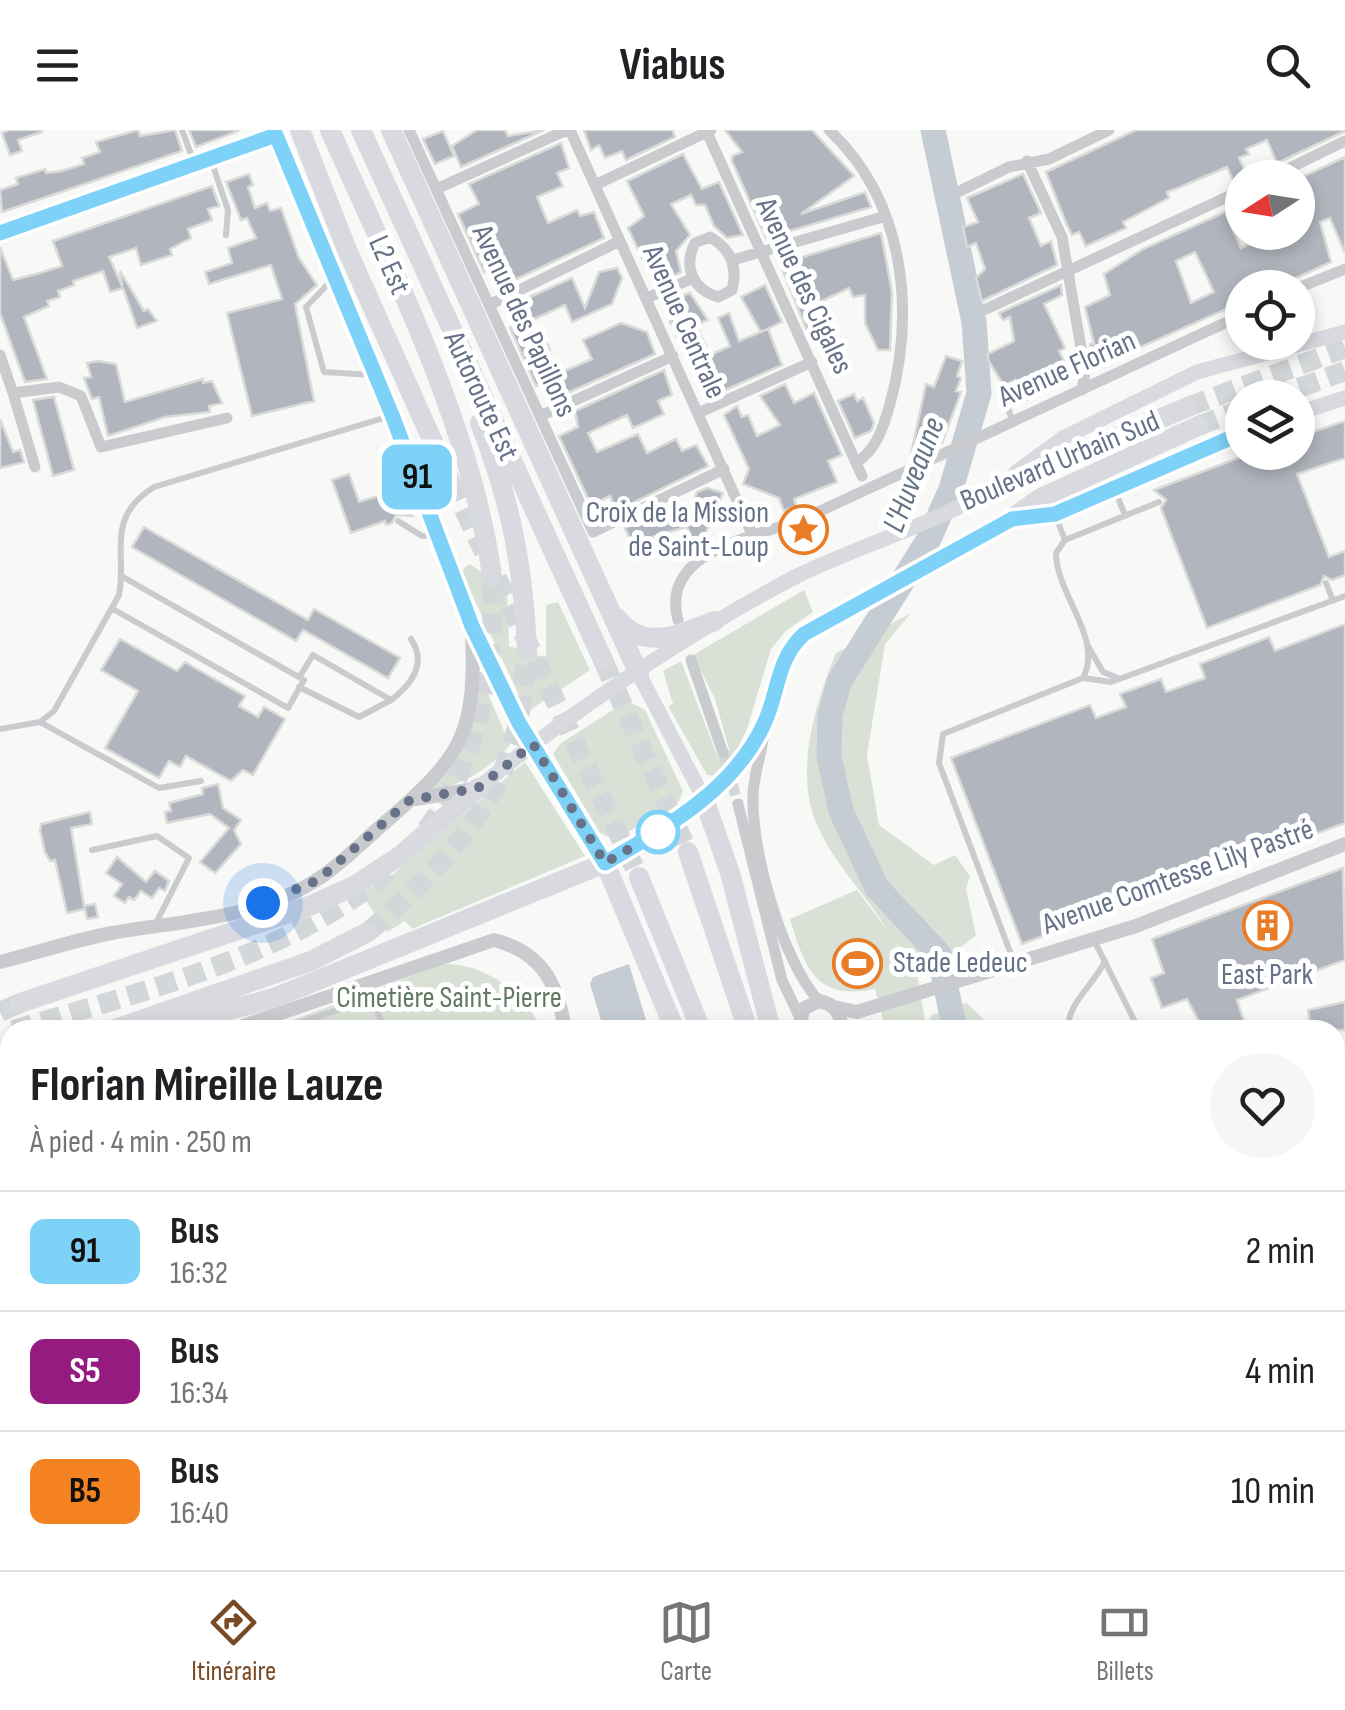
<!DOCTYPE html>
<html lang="fr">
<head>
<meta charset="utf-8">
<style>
  :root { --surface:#fff; --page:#f6f6f6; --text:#202124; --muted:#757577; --line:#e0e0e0; --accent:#7a4a25 }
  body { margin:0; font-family:"Sofia Sans Condensed",sans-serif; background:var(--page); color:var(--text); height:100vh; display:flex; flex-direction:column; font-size:38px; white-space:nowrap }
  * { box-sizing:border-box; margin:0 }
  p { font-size:32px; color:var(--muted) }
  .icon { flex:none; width:55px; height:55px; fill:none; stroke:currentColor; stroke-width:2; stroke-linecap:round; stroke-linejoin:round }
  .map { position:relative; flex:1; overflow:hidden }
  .panel { position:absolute; left:0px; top:890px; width:1345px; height:550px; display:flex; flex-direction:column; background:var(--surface); border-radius:30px 30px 0 0; box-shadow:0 5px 15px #0003 }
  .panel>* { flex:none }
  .badge { padding:0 20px; border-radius:15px; font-size:35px; line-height:65px }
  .needle { width:65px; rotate:258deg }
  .controls { position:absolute; left:1225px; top:30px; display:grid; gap:20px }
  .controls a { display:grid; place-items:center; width:90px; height:90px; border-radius:50%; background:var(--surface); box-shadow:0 5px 15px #0003; font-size:50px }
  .you { position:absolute; width:50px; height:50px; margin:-25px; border:8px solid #fff; border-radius:50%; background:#1a73e8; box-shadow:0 0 0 15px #1a73e833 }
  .map>.badge { position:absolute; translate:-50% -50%; box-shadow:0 0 0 5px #fff }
  .round { display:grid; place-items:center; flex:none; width:105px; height:105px; border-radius:52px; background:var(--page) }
  .head { display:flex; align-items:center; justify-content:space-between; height:170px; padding:0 30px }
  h1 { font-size:48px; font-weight:700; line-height:75px }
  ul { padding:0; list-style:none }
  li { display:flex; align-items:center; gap:30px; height:120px; padding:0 30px; border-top:2px solid var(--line) }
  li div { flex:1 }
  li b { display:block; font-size:38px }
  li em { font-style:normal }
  li .badge { min-width:110px; font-weight:700; text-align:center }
  header { display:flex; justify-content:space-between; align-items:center; height:130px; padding:0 30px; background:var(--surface); font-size:45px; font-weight:700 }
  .menu { display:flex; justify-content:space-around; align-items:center; height:140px; border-top:2px solid var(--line); background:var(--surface); font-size:28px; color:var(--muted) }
  .menu a { display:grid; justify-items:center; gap:5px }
  .menu .on { color:var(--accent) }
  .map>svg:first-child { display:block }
</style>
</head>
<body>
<header><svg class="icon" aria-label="menu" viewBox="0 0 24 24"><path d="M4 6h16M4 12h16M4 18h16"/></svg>Viabus<svg class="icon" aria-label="search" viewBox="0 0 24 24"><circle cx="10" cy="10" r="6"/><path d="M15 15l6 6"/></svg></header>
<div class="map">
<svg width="1345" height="1440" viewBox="0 0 1345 1440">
  <rect width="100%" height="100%" fill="#f8f9f6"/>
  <!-- green -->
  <path fill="#d9e1d7" d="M469,434L507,458L509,516L546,528V475L558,472L590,540L530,580L525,578L461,441Z
    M804,460L813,482L786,501L771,519L747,599L736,622L716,646L707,645L668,576L673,574L663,541L681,531L719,630L729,619L715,569L693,525Z
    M911,483L885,514L867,625L879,695L934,735L955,725L970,746L966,759L976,805L954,823L921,840L894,810L917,842L926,897L932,885L967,873L995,900H865L884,894L875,859C816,871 805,839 790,789L857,760L888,801C866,764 831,731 815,690C795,638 816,572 836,523Z
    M478,540L510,615C492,637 459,658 430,660L465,612Z
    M627,571L645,580L683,661L679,671L615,710L600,703L553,624L561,613Z
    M525,632L585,726L412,799L405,791L387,802L361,763L393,744Z
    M443,834C487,833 522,863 543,900H266Z
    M10,1005V1430H709V1440H0V1006Z
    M1335,1153L1345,1163V1287L1335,1274Z"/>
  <!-- water -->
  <path fill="#c6ccd3" d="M629,834L649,900H604L590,854L593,847Z"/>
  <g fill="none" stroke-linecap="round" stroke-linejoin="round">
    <!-- river -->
    <path stroke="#c6ccd3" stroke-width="25" d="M933,0L974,192L979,263L951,359L929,409L839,552L830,586L829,626L841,681L877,758L939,824L955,900
      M1335,1203L1345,1214"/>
  </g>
  <!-- building -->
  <path fill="#b1b6be" stroke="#dadbd8" stroke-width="2.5" fill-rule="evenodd" d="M9,0H42V2L18,10L22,21L10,25L2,3Z
    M138,0L140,6L175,0L182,21L2,82L0,60L18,54L16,48L45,39L46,43L62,41L84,34L82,28L100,22L96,12Z
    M189,0H238V1L196,17Z
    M477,0H505L508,6L544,0L461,37L452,16Z
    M584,0H672L675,7L626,30L622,21L605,28L599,15L591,20Z
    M725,0H812L854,46L801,84L865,62L871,77L766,108L732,31V26L742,22Z
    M1136,0H1345V1L1277,33L1267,10L1246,19L1249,24L1239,28L1247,46L1234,52L1227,37L1178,58L1167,62L1169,68L1123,92L1126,98L1086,116L1079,102L1072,105L1066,93L1046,42Z
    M443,1L454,26L435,34L423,9Z
    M561,13L569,38L557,43L563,56L537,67L548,93L577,80L580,86L594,82L604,108L512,151L504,133L484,142L458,84L479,74L469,54Z
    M683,24L702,59L719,52L743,105L727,108L714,96L705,75H696L691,65L671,74L690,105L676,121L681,142L671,147L646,137L628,98L644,86L627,51Z
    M1345,27V123L1330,88L1320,92L1331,132L1274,158H1242V172L1094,238L1090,214H1094L1085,177L1110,165L1104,144L1143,119L1225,82L1241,118L1262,109L1259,102H1298V49ZM1195,122L1214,162L1191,173L1176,131Z
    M249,44L253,55L248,57L255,78L267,73L270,81L281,78L299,128L317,155L295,174L314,271L252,286L227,183L282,169L271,135L209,154L205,142L232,133L228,118L256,108L247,88L241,90L226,52Z
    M1023,44L1041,83L1029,88L1041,116L1051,111L1057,135L982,171L976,148L985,139L976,113L967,117L963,97L978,92L967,68Z
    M212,56L219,76L208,79L212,90L188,99L191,108L170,119L172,125L141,135L136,118L109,127L122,156L120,141L144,181L148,179L157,191L137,198L123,158L110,162L103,141L73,151L74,155L58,161L60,167L47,171L49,176L24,187L47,249L25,252L0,183V117L13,150L40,143L62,136L53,111Z
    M881,103L892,162L890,220H878L865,193V165L853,167L849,158L813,175L825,201L810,208L780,134Z
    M617,138L622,148L612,174L572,192L565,175L530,191L521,171L572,148L585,178L599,142Z
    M765,155L782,192L761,202L741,167Z
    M1061,155L1062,165L1044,174L1065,218L1059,221L1067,237L1058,241L1063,254L1025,271L1015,250L1004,256L988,230V224L1014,211L1010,187L1003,190L999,183Z
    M690,163L708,190L696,195L710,225L730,216L718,188L729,183L739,211L768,199L782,235L721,262L709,226L692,234L689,231L670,192L680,166Z
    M529,189L539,212L545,209L550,220L545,222L556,247L536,256L510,198Z
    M621,193L647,202L655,224L563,265L555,245L592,229L583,210Z
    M946,226L962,231L957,246L961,248L956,261L961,262L942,313L932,309L911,324L926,254L934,257Z
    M98,231L116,234L125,272L203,249V253L212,251L222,273L209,276L210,282L165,287L108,306L99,267L92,269L84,248L91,247L87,233Z
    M664,240L672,265L658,271L664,284L633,298L627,285L588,303L597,322L638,304L647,323L676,309L682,321L696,315L708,336L620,379L615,378L610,366L591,375L559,306L578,297L575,281Z
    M785,254L794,273L814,263L842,325L828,331L837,352L794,369L796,376L784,381L779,368L743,354L749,339L724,285L737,276L742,287L748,285L757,306L780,295L760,266Z
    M854,264L857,271L863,268L874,293L871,301L855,308L838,271Z
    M54,267L74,340L53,346L33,270Z
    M0,289L13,322L20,320L24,332L0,338Z
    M1345,291V328L1297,344L1329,427L1345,421V445L1332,450L1324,446L1320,455L1207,498L1161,378L1166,370L1154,360L1254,322H1298V307Z
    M349,344L359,372L381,365L389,369L403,357L413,386L396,385L392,393L386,395L385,391L351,403L332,350Z
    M707,358L723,363L698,421L685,393L697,362Z
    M676,373L686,397L632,413L625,398Z
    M144,397L308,490L314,479L400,528L388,548L303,500L296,511L132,417Z
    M1345,494V693L1022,814L951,628L1090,575L1096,588L1126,577L1120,564L1161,549L1166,562L1205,548L1200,534L1269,507L1275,521Z
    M120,509L177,541L185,532L209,546L245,566L239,576L258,587L264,577L285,589L253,645L243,640L231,651L186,626L180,637L169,631L159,648L105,618L138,561L101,540Z
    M218,654L223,678L241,690L234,700L241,714L215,743L200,732L229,698L210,684L167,693L165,682L171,681L169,673L203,664L202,658Z
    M90,682L92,694L71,698L84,776L95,774L98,787L87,789L85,779L67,783L55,730L50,731L45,722L40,700L41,694Z
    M117,727L146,752L155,741L169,751L165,761L159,758L152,768L141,761L134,770L129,767L125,773L114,766L122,754L106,743Z
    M1343,738L1345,830L1237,870L1244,891L1224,900L1203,899L1187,869L1162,878L1151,848L1164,843L1152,809Z
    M1345,872V900H1311L1308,880Z"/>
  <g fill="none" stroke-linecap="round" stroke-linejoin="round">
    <!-- minor-tunnel -->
    <path stroke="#d4d7da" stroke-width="11" stroke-dasharray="11 5.5" stroke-linecap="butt" d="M723,623L738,674"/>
    <!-- trunk-tunnel -->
    <path stroke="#d4d7da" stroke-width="20" stroke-dasharray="20 10" stroke-linecap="butt" d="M1271,268L1345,241
      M1188,277L1345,218
      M1198,296L1242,279"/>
    <!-- motorway-tunnel -->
    <path stroke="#d4d7da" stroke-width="20" stroke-dasharray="20 10" stroke-linecap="butt" d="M451,352L484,422
      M497,448L639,747
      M603,530L688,722
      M426,700C479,634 496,528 492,446
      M368,802C426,752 491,689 513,612C522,583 524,550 527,520
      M0,882L20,873
      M13,900C135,864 295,824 390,740"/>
    <!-- service -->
    <path stroke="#c9cbcf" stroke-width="6" d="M182,0L195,35
      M211,30L228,80L226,105
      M334,148L306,177L324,242L373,245
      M1011,256L1008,278L1012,290
      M1114,358L1125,385
      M387,362L399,336L405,334
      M1055,385L1065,410
      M398,391L422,406L437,405
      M1326,453L1333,471
      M113,479L288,578L304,550L123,447
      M1088,516L1103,542L1118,548
      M1083,548C1104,509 1056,464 1056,423L1065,410L1159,372
      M299,557L359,587L391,570L313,525L300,546
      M391,570C412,554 427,533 411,509
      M40,592L159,658L201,651
      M0,599L40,592L54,581L119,465C127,421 105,388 154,357L387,287
      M92,720L157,706L189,728L155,795
      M1095,812L1139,900
      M1015,835L939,633L943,604L1083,548L1111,552L1345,466
      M278,900L361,872L377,881L385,900
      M1068,900C1067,873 1094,855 1105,831
      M0,1119L10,1118
      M1335,1145L1345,1156
      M0,1308L10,1306
      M22,1430L24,1440
      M152,1430L154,1440
      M307,1430L320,1440
      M382,1430L391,1440
      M490,1430L494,1440
      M639,1430L640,1440
      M693,1440L694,1430"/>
    <!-- minor -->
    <path stroke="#c9cbcf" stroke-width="11" d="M409,0L593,402L724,339
      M570,0L752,404
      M706,0L862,346
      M829,0C904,70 916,179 890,274C884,295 876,322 856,332
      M1027,31L1062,107L1085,241L1082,260
      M1269,48L1345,11
      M595,55L711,0
      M436,59L567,0
      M960,61L1009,37L1049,29L1109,0
      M0,103L276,5
      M710,107C731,119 738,137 732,160L718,167C692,159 683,136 695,113Z
      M733,130L886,86
      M1298,158L1345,139
      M647,168L691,149
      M489,175L620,111
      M986,179L1242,60
      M0,225L13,263L59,257L81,266L101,317L227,288
      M13,263L35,337
      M698,283L812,232
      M540,286L673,226
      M678,490C659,420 757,407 803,389L1242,185
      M691,530L723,623
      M765,596C763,620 754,641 753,665C751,720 782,830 819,871
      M738,674L782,850L799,886
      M1049,1440L1062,1430"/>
    <!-- tertiary -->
    <path stroke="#c9cbcf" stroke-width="14" d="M416,669L473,659
      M0,832C37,823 74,810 112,803C179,791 258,789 318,749C343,733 365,709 388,690C465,623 476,602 472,499
      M834,877L857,882L1136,796L1345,714
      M231,900L494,810C542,822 558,854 565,900
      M799,900L803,879L819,871C835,874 843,884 840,900
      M0,969L10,966
      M989,1430L998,1440
      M723,1440V1430"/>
    <!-- secondary -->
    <path stroke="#d8dae0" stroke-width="15" d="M274,0C346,162 405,330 472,494C506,579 558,655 605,733C666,698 733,661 764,594C779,562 776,530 804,505L1011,389L1055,384L1242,303
      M1298,283L1345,268
      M1016,342L1063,308L1197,242L1345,202
      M639,544L704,669
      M478,658C571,582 688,503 795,447C856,416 943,392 997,355"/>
    <!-- trunk -->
    <path stroke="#d8dae0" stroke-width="20" d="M990,360L1188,277
      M1011,389L1041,368L1198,296"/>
    <!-- motorway -->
    <path stroke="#d8dae0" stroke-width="20" d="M300,0L347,120L451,352
      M330,0C392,140 471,294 492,446
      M361,0L603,530
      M391,0L639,544
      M480,293C511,373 523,434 527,520
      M618,489C646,523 681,503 715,491
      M704,669L730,743L771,900
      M688,722L748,900
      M639,747L701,900
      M20,873L307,777L354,756L401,725L478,658
      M112,900L311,831L368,802
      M156,900L274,868L605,733L675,900
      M0,939L10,935
      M832,1430L834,1440
      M866,1430L869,1440"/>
  </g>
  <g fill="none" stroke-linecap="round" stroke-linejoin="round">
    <defs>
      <path id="line" d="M0,103L276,5L392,285L472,496L519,593L605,733C666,697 733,661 764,594C779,562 776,530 804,504L1012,389L1055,384L1242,303"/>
    </defs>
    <!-- line casing -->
    <use href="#line" stroke="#fff" stroke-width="22"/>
    <!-- line -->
    <use href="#line" stroke="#7ed2f7" stroke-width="15"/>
    <!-- walk -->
    <path stroke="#677288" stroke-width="10" stroke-dasharray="0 18" d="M263,773L318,750L410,670L478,658L533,614L605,733L658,702"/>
  </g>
  <!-- icons -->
  <defs>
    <symbol id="sight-ring" viewBox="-11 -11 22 22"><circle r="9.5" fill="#fff" stroke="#e97c26" stroke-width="1.5"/><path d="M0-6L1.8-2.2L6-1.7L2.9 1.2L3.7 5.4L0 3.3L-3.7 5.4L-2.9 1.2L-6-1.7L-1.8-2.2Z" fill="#e97c26"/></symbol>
    <symbol id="building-ring" viewBox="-11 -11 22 22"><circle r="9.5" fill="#fff" stroke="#e97c26" stroke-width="1.5"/><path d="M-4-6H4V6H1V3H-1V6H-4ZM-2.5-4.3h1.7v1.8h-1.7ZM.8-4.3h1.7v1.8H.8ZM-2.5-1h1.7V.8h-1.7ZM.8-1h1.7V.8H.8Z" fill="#e97c26"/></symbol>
    <symbol id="stadium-ring" viewBox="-11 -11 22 22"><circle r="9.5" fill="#fff" stroke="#e97c26" stroke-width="1.5"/><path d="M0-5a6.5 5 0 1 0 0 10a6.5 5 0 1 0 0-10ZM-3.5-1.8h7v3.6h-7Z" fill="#e97c26"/></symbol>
  </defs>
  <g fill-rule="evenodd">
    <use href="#sight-ring" x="776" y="372" width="55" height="55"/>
    <use href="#building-ring" x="1240" y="768" width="55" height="55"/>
    <use href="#stadium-ring" x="830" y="806" width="55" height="55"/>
  </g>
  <!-- markers -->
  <circle fill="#fff" stroke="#7ed2f7" stroke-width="5" cx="658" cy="702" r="20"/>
  <g text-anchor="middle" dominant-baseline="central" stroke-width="10" stroke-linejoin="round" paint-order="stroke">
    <!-- street labels -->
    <g font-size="30" fill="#677288" stroke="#fff">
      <text transform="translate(389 135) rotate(66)">L2 Est</text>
      <text transform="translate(804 156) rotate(65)">Avenue des Cigales</text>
      <text transform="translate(524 191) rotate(65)">Avenue des Papillons</text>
      <text transform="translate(684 192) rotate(66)">Avenue Centrale</text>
      <text transform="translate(1067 239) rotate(-24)">Avenue Florian</text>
      <text transform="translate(481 266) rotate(65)">Autoroute Est</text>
      <text transform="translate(1060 331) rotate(-23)">Boulevard Urbain Sud</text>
      <text transform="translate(1178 747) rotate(-20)">Avenue Comtesse Lily Pastré</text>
    </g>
    <!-- poi labels -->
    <g font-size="30" fill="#677288" stroke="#fff" text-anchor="end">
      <text x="769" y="383">Croix de la Mission<tspan x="769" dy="34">de Saint-Loup</tspan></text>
      <text x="893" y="833" text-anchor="start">Stade Ledeuc</text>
      <text x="1267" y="845" text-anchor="middle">East Park</text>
    </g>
    <!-- park labels -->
    <g font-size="30" fill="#627a62" stroke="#fff">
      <text x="449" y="868">Cimetière Saint-Pierre</text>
    </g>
    <!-- water labels -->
    <g font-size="32" font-style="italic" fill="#637383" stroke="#fff">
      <text transform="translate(914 345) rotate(-69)">L'Huveaune</text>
    </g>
  </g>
</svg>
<div class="controls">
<a><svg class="needle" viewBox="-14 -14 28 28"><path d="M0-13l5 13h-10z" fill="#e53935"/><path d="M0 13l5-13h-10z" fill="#757577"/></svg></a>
<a><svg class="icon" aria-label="locate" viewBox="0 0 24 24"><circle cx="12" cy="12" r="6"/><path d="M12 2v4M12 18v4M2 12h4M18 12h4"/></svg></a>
<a><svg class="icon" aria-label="layers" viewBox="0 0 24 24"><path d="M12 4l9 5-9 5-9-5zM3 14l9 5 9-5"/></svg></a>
</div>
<div class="you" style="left:263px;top:773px"></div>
<b class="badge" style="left:417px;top:347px;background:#7ed2f7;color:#111">91</b>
<section class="panel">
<div class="head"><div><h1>Florian Mireille Lauze</h1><p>À pied · 4 min · 250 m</p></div><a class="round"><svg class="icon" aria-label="heart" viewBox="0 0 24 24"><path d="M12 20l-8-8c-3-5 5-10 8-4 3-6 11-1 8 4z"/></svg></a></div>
<ul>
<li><span class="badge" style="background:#7ed2f7;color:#111">91</span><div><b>Bus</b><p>16:32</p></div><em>2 min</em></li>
<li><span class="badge" style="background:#951b81;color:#fff">S5</span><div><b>Bus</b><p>16:34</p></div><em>4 min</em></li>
<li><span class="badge" style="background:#f58220;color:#111">B5</span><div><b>Bus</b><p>16:40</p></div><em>10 min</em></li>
</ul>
</section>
</div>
<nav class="menu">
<a class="on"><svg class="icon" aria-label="directions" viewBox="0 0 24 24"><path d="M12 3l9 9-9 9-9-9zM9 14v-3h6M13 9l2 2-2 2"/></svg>Itinéraire</a>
<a><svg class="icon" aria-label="map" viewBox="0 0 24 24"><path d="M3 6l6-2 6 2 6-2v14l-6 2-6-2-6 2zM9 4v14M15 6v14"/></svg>Carte</a>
<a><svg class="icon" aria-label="tickets" viewBox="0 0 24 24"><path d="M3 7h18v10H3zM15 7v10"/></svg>Billets</a>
</nav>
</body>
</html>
